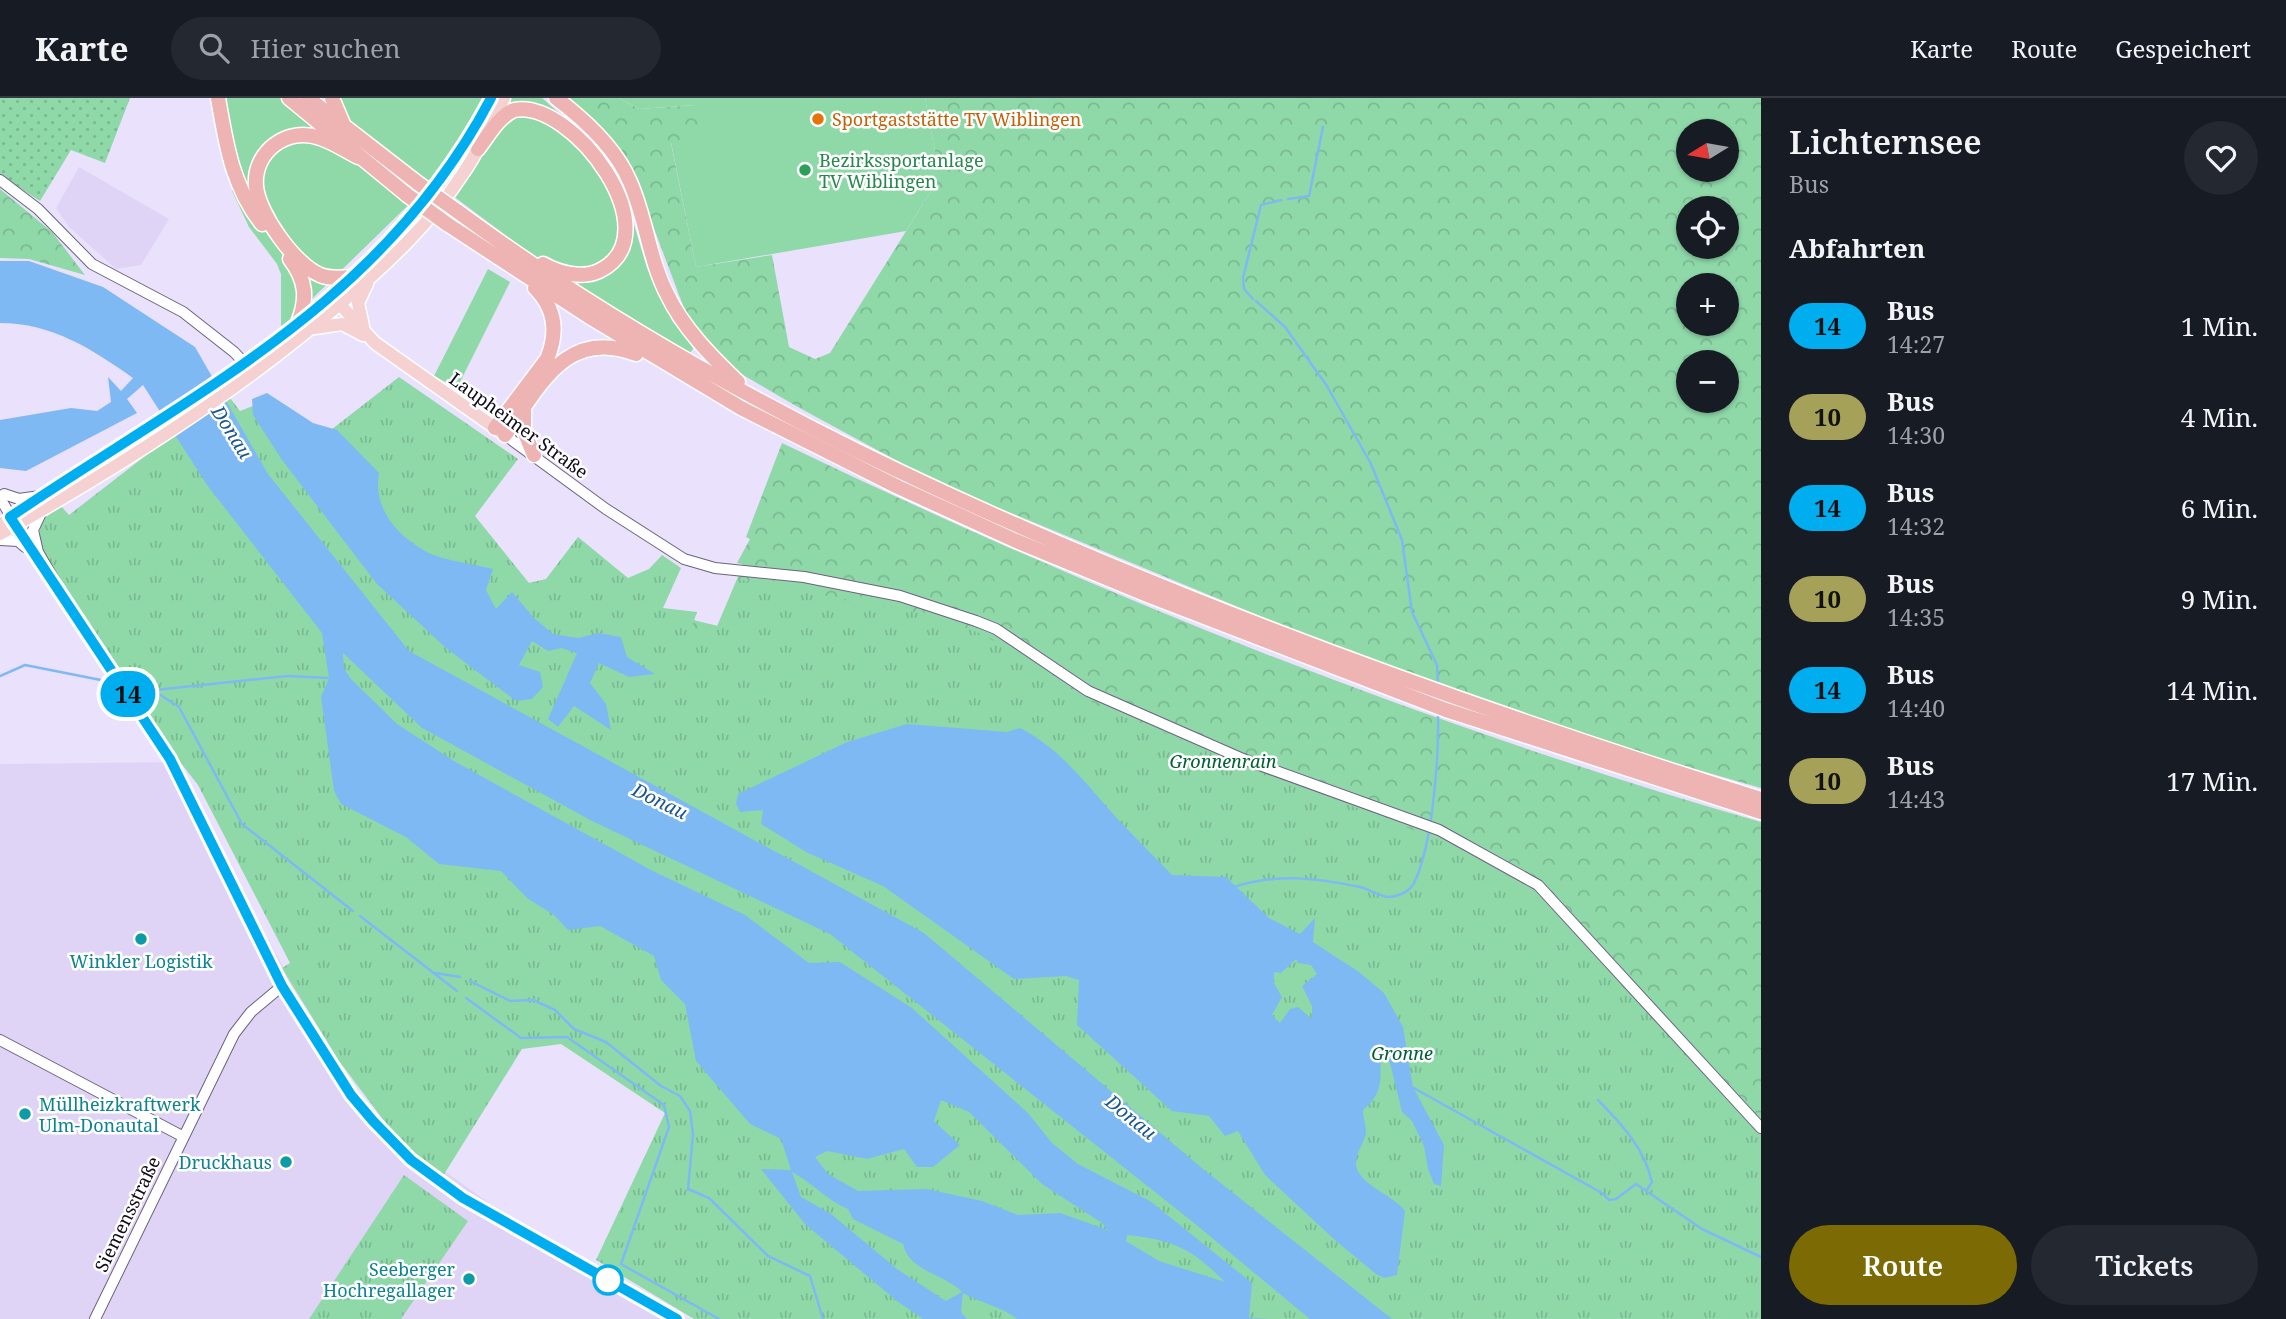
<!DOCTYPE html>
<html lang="de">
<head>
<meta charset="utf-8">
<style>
  :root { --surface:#171b24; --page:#242831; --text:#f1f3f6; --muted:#9ea1a6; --line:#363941; --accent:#7c6b05 }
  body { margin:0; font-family:"Noto Serif",serif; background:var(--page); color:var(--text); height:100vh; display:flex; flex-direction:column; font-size:26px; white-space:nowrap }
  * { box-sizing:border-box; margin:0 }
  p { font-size:23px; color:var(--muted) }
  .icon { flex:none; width:38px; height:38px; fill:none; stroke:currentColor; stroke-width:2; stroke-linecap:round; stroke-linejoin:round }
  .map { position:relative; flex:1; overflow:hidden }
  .details { display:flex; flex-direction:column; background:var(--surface); width:525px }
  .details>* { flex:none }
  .badge { padding:0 14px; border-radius:23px; font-size:24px; line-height:46px }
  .needle { width:46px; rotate:259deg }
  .buttons { position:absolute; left:1676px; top:21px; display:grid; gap:14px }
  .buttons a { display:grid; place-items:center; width:63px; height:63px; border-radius:50%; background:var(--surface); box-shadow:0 2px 5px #0004; font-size:35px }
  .map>.badge { position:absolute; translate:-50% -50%; box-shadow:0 0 0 4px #fff }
  h2 { padding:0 28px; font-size:26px; line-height:63px }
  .round { display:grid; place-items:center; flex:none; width:74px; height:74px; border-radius:37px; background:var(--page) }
  .headline { display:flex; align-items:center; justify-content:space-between; height:119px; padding:0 28px }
  h1 { font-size:33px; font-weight:600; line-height:52px }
  .action { display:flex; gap:14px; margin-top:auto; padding:14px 28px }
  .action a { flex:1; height:80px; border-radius:42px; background:var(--accent); color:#fff; font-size:28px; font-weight:600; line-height:80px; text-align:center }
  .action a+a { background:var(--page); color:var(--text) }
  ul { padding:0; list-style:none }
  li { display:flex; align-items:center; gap:21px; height:91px; padding:0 28px }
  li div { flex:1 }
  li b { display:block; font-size:26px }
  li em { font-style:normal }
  li .badge { min-width:77px; font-weight:700; text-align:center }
  header { display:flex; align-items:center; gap:42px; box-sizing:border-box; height:98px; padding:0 35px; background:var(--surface); border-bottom:2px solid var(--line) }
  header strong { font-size:33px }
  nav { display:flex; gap:38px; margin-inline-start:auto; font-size:24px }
  .search { width:490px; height:63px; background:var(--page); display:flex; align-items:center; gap:18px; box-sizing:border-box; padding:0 24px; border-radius:38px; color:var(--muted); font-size:26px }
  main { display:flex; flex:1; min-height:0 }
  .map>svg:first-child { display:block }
</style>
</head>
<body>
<header>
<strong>Karte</strong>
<div class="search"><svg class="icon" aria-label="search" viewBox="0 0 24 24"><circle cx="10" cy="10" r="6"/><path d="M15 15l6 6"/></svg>Hier suchen</div>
<nav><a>Karte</a><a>Route</a><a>Gespeichert</a></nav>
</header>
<main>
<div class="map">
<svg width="1761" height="1221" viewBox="0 0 1761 1221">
  <defs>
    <pattern id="forest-crowns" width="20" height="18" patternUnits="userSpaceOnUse" patternTransform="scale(1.75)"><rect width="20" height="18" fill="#8fd9a9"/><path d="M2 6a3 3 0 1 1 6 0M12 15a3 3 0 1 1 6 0" fill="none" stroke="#7ab991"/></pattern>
    <pattern id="park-tufts" width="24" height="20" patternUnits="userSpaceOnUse" patternTransform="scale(1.75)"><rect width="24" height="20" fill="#8fd9a9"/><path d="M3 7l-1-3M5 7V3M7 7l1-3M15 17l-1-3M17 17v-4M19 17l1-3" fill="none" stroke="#7ab991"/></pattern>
    <pattern id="garden-dots" width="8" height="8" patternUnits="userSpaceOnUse" patternTransform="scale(1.75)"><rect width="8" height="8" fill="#8fd9a9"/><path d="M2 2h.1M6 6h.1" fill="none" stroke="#7ab991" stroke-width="1.8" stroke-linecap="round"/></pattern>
  </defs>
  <rect width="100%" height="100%" fill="#eae1fd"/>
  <!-- built -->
  <path fill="#e0d4f6" d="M79,69L169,121L141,167L116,171L69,129L56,110Z
    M178,664L253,814L334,960L381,1028L516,1124L686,1221H0V666Z"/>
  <!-- grass -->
  <path fill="#8fd9a9" d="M222,0H542L599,50L625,97L647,170L673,224L694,249L689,257L571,186L433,83L281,231V176L277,166L249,129L232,93L239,76Z
    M619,0H925L935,54L933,90L906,133L696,169L671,44L695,7L639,11Z
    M488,171L510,184L457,290L434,278Z"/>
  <!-- forest -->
  <path fill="url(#forest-crowns)" fill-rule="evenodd" d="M560,0H619L639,11L696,7L702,37L671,45L696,169L772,157L789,249L815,261L830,255L933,90L935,54L925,0H1761V690L1531,624L1267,521L936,384L796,308L733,271L687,218L644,104L609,40ZM1689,33H1727V72H1689ZM1689,110H1727V149H1689ZM1689,187H1727V226H1689ZM1689,264H1727V303H1689Z
    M0,91L52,134L85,177L29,161L0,160Z
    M782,345C1098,497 1424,627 1761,724V1144L657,542L665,515L722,529L742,466L737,465L750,441L746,439Z"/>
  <!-- park -->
  <path fill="url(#park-tufts)" d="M399,279L518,361L475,418L529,485L546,481L578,439L628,480L649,471L662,457L681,470L663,510L697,514L691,531L712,540L737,481L934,518L984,537L1105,612L1477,757L1540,801L1761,1036V1221H694L596,1162L665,1015L561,946L522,951L443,1078L397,1040L339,963L282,870L290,865L198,687L166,646L39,447L40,423L61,408L69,417L158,348L230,300L240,313L273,300L327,335Z
    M404,1077L468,1123L401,1221H309Z"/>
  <!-- garden -->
  <path fill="url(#garden-dots)" d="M0,0H130L105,65L71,52L40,103L0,77Z"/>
  <!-- water -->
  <path fill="#7fb9f4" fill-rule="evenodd" d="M0,163H29L103,189L195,249L268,376L409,553L924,835L1203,1071L1392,1221H1310L1194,1125L830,836L592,723L422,630L343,555L344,570L350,580L397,626L454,663L651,772L745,817L809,865L840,864L912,910L1028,1015L1052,1045L1078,1066L1150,1103L1252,1185L1249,1220L1270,1221H1017C1000,1208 981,1205 963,1195L961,1214L967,1221H923L897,1203L805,1126L761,1071L791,1072L781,1041L750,1026L696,963L685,906L661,882L654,858L600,828L568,832L554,817L527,800L501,773L439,766L406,739L341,706L334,693L321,599L329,580L322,535L207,387L143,287L127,301L137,315L26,373L0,370V322L71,310L97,313L111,304L108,279L121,293L133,280C92,251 52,225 0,225ZM941,1002L969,1014L1042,1086L1102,1125L1108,1132L1060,1115L1018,1117L982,1103L927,1091L858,1093L828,1076L815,1059L827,1053L867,1061L904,1051L917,1069H933L960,1047L934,1023ZM792,1074C813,1085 826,1102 848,1111L853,1121L903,1146C909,1174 945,1176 962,1194L946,1203L897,1171L831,1116L801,1099ZM1127,1137C1174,1142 1192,1151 1225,1184L1159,1163L1126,1143Z
    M267,295L313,325L337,332L379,375C373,409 395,436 425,453C440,462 474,466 493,471L486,492L496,511L512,494L534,520L553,536L578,540L599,535L621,539L627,559L655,576L629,579L599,565L590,585L606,606L611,632L574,608L558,629L548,621L577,555L561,550L548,553L532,543L519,567L540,574L543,589L532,601L516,603L446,550L377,486L282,362L253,317L252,301Z
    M907,626L1007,634L1020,630C1060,650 1086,686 1115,718C1133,738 1153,757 1172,777L1226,779L1269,820L1300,836L1315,820L1313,844L1359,874L1384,895L1403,929L1413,989L1444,1047L1441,1088L1434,1086L1428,1071L1424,1048L1412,1023L1402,1014L1390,965L1380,957C1381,981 1383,996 1363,1012C1363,1020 1366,1027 1366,1034C1365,1044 1356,1054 1356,1065C1356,1086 1394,1097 1405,1113L1397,1177L1384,1180L1376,1176L1336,1143L1265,1077L1238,1033L1225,1038L1209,1018L1172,1013L1077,927L1079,882L1066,878L1014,881L883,788L806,754L761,726L763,712L740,714L736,706L738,696L847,644ZM1296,861L1298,865L1311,867L1317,876L1302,888L1312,908V921L1298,909L1290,911L1280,925L1272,917L1282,899L1274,885V874L1281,875Z"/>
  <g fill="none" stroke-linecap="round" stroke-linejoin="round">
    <!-- stream -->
    <path stroke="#7fb9f4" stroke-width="2.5" d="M1288,101L1309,98L1323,29
      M1253,201L1244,191L1243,180L1261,107L1281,102
      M1256,203L1285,229L1327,288L1371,366L1402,442L1412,514L1437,567L1438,587
      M0,578L25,567L116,585
      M126,587L153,592L179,609L242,726L353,813
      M155,592L287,578L329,580
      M1234,789C1276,775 1317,780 1360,789C1369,791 1380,799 1389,799C1400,798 1411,793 1415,783C1433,744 1439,658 1438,615
      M360,818L457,893
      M435,875L460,879
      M470,883L510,903L533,902L555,912L574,931L606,944L661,988L680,998L690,1013L693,1036L688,1091L709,1100L768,1158L810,1178L823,1221
      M466,900L521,940L567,939L664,1007L669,1029L621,1166L719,1221
      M1412,989L1602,1095L1609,1102L1616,1101L1636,1086L1702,1131L1761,1159
      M1598,1002C1622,1027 1644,1049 1652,1084L1647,1092"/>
    <defs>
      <path id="minor" d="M0,82L38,111L92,166L183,214L234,254L249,270
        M505,337L606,411L684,461L715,470L804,479L900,498L976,523L996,531L1088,593L1243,661L1439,732L1538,787L1761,1030
        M4,396L19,401L40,398
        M0,400L37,463
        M42,413L33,432L38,454L72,513L175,668L272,870L351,997L393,1045L449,1091L677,1221
        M0,442L18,443L25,449
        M0,942L182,1038
        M95,1221L234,936L251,914L282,888"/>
      <path id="major" d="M336,202L375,245L501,334
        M363,228L358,205L367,186
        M315,230L342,226L363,237
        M0,427C185,302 382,206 491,0
        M0,436C119,369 238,294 341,205C387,166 431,125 464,74C480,51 491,25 504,0"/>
      <path id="highway" d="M218,0C226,46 232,88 262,126
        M289,0L407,97
        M308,0L419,86
        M332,0L344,28
        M556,0C585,22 616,50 630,84C646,120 649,161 667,196C683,230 711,258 738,284
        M478,51C488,38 499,18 514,12C572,0 674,137 599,173C582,181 559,175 543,166
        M457,113C683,279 937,399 1196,502C1382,576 1570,641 1761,701
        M447,126L588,218L741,310L898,389L1014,442L1150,498L1446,612L1761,714
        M290,161C306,182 308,200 298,225
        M351,179C341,180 330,181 320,177C295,167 258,115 256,88C253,54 287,28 320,40C333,44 346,53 358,59
        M524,312V333L534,357
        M495,330L547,261C558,235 556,211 535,190
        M505,337C540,288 566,229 636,256"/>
    </defs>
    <!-- minor casing -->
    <use href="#minor" stroke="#6c6281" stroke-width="12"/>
    <!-- major casing -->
    <use href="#major" stroke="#fff" stroke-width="15"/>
    <!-- highway casing -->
    <use href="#highway" stroke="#fff" stroke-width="17"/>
    <!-- minor -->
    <use href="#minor" stroke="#fff" stroke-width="10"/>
    <!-- major -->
    <use href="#major" stroke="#f5d1d1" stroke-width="12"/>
    <!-- highway -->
    <use href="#highway" stroke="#eeb3b3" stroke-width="14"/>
    <defs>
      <path id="highway-bridge" d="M419,86L457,113
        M407,97L447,126"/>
    </defs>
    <!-- highway-bridge casing -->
    <use href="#highway-bridge" stroke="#fff" stroke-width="17" stroke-linecap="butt"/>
    <!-- highway-bridge -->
    <use href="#highway-bridge" stroke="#eeb3b3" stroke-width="14"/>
  </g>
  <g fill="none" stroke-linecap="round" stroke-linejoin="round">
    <defs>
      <path id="line" d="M491,0C383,206 193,295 10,419L170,661L282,888L351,997L373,1023L411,1062L463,1100L677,1221"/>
    </defs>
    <!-- line casing -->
    <use href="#line" stroke="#fff" stroke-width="16"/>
    <!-- line -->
    <use href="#line" stroke="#00adef" stroke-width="10"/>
  </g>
  <!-- markers -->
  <circle fill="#e8710a" stroke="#fff" stroke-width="2.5" cx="818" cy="21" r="7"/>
  <circle fill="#2e9e5b" stroke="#fff" stroke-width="2.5" cx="805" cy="72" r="7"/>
  <g fill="#0f9aa8" stroke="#fff" stroke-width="2.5">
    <circle cx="141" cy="841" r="7"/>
    <circle cx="25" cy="1016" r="7"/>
    <circle cx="286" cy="1064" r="7"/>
    <circle cx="469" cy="1181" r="7"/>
  </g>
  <circle fill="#fff" stroke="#00adef" stroke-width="3.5" cx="608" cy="1182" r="14"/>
  <g text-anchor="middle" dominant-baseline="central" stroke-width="5" stroke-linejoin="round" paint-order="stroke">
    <!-- food labels -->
    <g font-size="18" fill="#c56008" stroke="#fff" text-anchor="start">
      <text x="832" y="21">Sportgaststätte TV Wiblingen</text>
    </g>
    <!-- leisure labels -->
    <g font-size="18" fill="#27864d" stroke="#fff" text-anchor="start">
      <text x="819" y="62">Bezirkssportanlage<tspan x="819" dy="21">TV Wiblingen</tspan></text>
    </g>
    <!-- street labels -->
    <g font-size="18" fill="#0e0a16" stroke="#fff">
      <text transform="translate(519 327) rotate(36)">Laupheimer Straße</text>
      <text transform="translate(127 1116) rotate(-64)">Siemensstraße</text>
    </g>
    <!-- park labels -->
    <g font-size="18" font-style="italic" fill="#006034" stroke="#fff">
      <text x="1223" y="663">Gronnenrain</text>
      <text x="1402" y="955">Gronne</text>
    </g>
    <!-- culture labels -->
    <g font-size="18" fill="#0d838f" stroke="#fff" text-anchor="end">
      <text x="141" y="863" text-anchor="middle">Winkler Logistik</text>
      <text x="39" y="1006" text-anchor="start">Müllheizkraftwerk<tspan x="39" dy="21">Ulm-Donautal</tspan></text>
      <text x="272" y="1064">Druckhaus</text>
      <text x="455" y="1171">Seeberger<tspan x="455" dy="21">Hochregallager</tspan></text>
    </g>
    <!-- water labels -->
    <g font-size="19" font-style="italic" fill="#1b578d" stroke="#fff">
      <text transform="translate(232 334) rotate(58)">Donau</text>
      <text transform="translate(660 703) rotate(26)">Donau</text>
      <text transform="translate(1131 1019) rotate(39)">Donau</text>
    </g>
  </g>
</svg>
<div class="buttons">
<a><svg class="needle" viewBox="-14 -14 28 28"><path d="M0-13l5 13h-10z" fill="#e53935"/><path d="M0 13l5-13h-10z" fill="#9ea1a6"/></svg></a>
<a><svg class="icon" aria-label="locate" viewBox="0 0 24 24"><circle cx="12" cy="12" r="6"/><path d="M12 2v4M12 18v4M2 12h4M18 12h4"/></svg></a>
<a>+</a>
<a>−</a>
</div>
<b class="badge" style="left:128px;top:596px;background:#00adef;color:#111">14</b>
</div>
<section class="details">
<div class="headline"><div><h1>Lichternsee</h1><p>Bus</p></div><a class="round"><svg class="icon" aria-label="heart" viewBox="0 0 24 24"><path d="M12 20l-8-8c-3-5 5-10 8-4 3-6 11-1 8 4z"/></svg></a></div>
<h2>Abfahrten</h2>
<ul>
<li><span class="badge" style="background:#00adef;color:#111">14</span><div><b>Bus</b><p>14:27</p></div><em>1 Min.</em></li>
<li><span class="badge" style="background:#a5a158;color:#111">10</span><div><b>Bus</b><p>14:30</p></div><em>4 Min.</em></li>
<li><span class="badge" style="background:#00adef;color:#111">14</span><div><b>Bus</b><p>14:32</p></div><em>6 Min.</em></li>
<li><span class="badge" style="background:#a5a158;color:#111">10</span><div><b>Bus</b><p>14:35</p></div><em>9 Min.</em></li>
<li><span class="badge" style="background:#00adef;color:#111">14</span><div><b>Bus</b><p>14:40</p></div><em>14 Min.</em></li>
<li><span class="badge" style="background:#a5a158;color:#111">10</span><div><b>Bus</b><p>14:43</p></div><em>17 Min.</em></li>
</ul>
<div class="action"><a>Route</a><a>Tickets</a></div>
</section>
</main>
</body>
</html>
